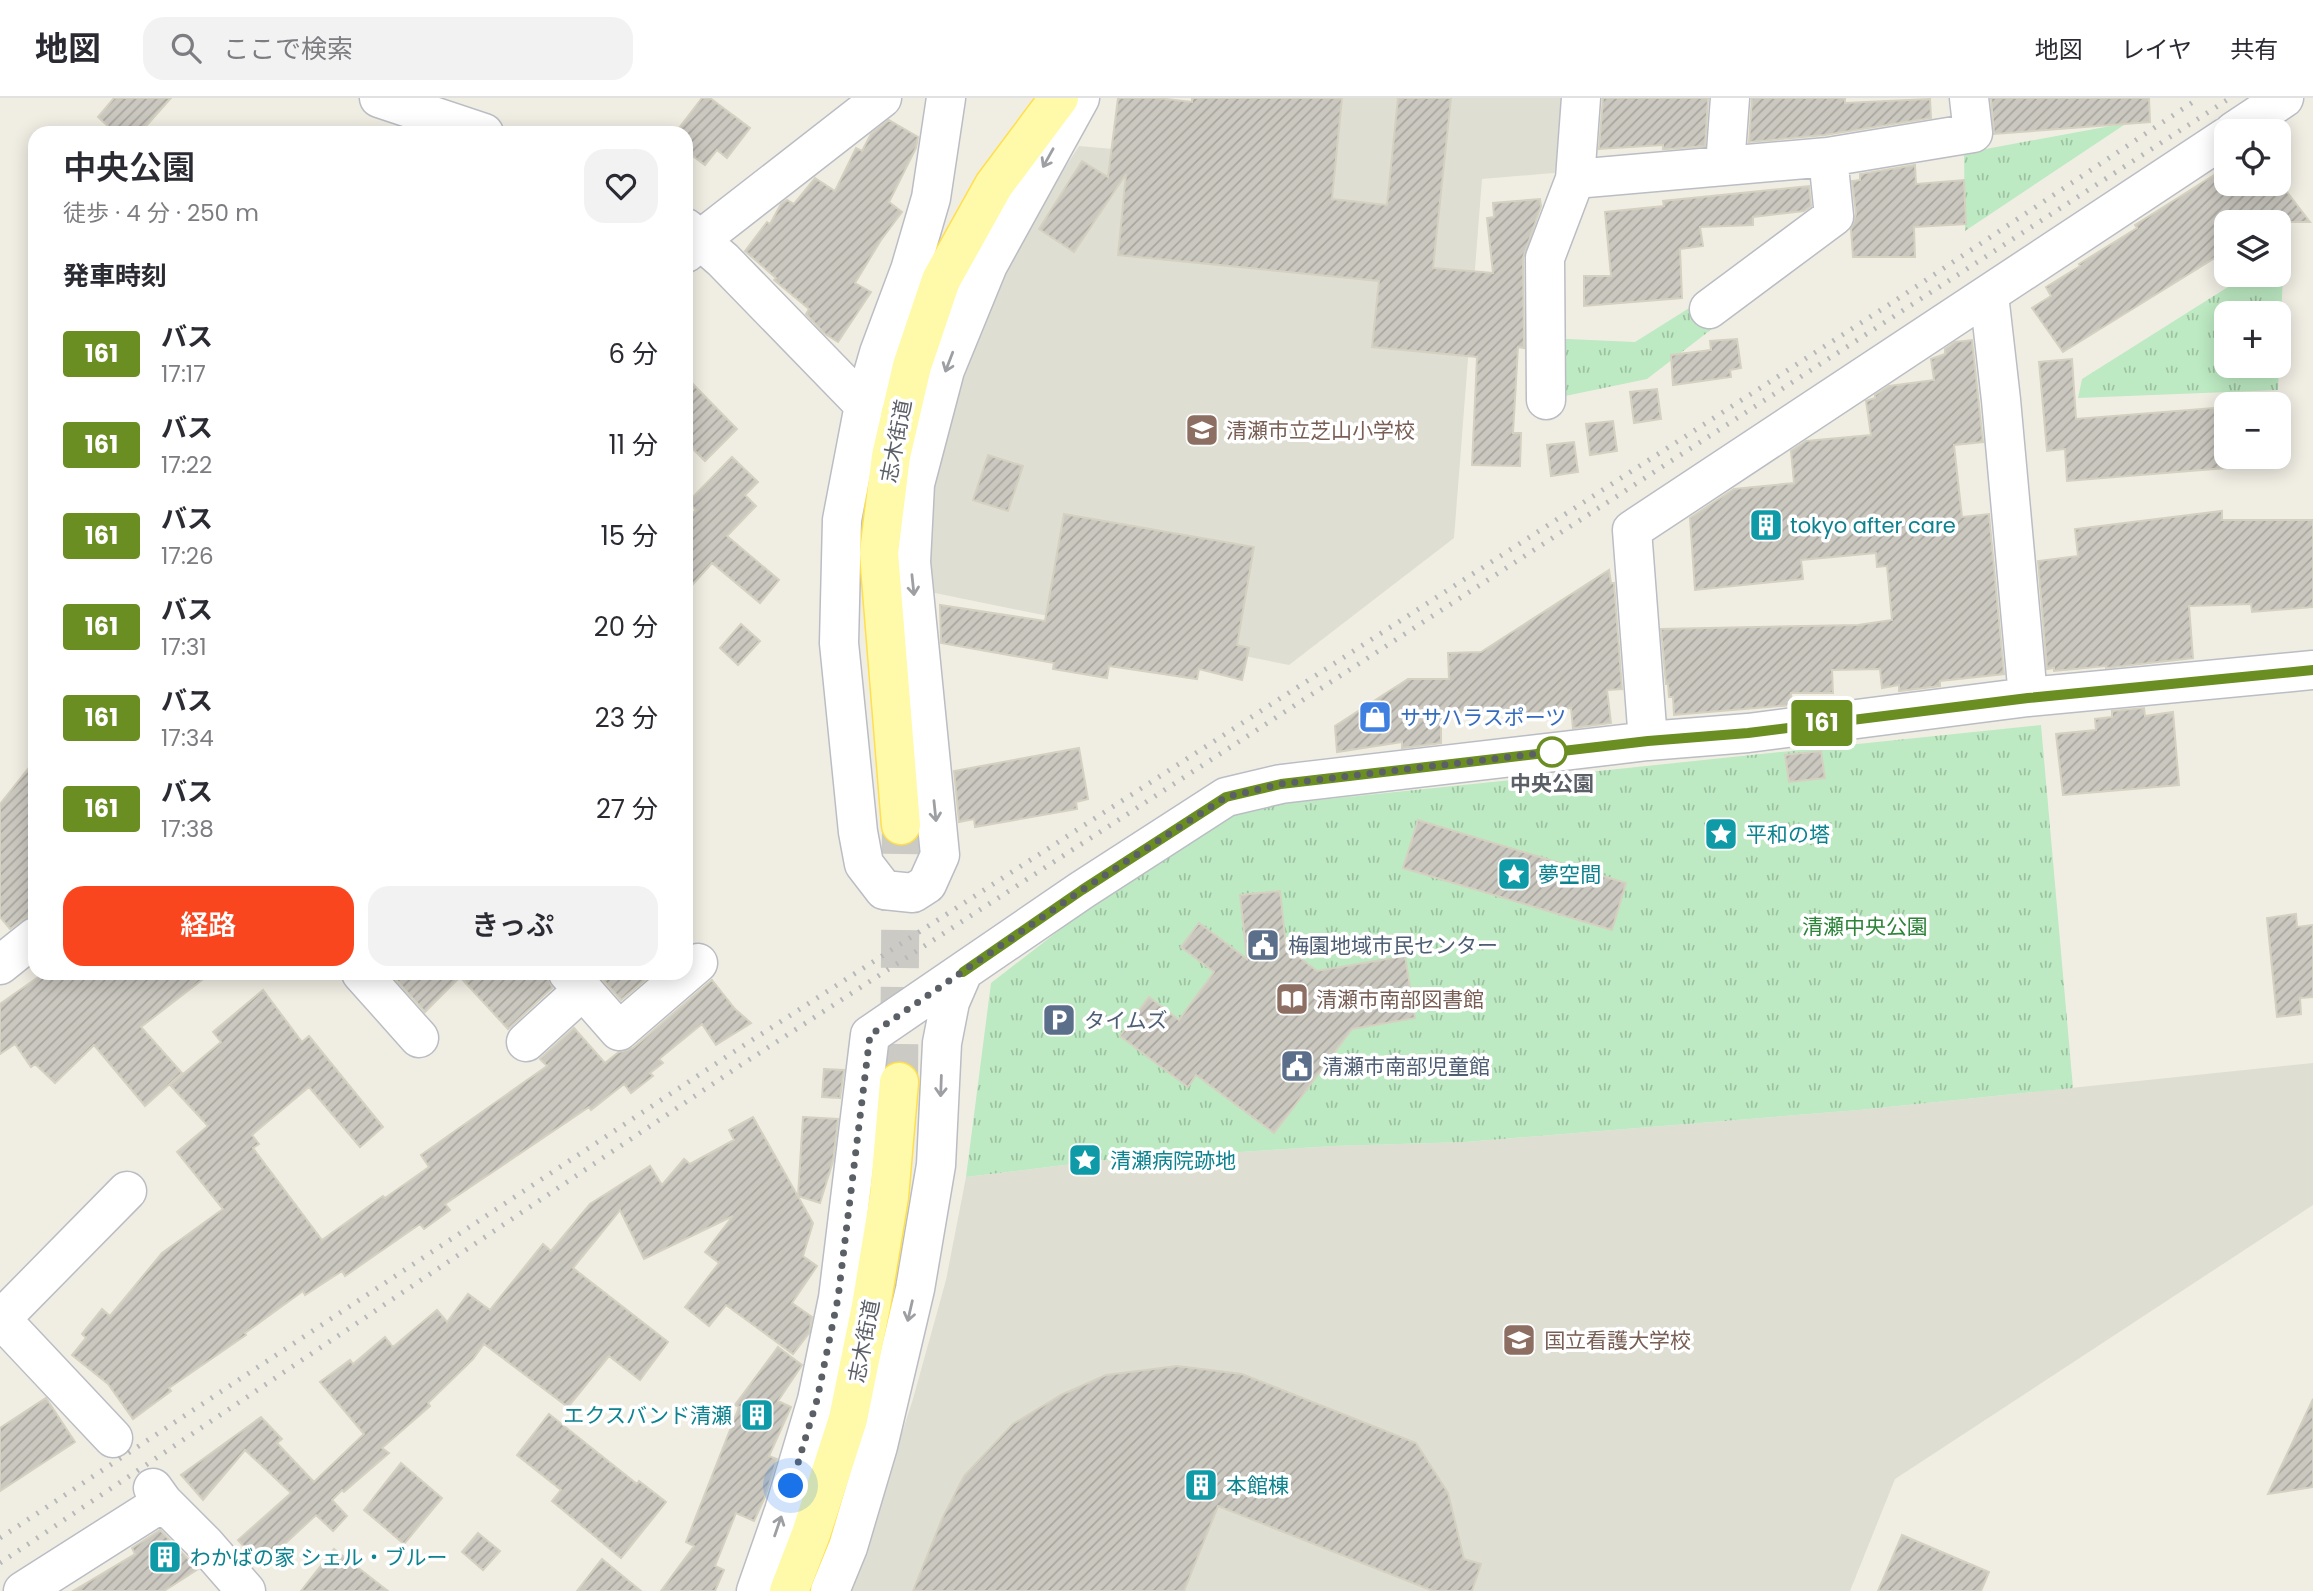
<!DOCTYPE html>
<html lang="ja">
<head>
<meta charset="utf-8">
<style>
  :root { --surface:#fff; --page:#f2f2f3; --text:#2b2b33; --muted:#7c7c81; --line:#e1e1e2; --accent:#fa461f }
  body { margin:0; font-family:Poppins,"Noto Sans JP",sans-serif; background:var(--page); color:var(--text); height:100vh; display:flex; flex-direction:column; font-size:26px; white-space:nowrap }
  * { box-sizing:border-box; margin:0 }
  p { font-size:23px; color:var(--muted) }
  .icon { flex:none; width:38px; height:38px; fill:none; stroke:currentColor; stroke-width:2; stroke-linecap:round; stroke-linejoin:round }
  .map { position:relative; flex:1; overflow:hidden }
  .drawer { position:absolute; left:28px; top:28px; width:665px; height:854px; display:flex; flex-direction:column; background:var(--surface); border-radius:21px; box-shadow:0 4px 18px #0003 }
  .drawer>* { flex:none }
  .badge { padding:0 14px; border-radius:5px; font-size:24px; line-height:46px }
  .tools { position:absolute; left:2214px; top:21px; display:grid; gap:14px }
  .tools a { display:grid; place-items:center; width:77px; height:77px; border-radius:14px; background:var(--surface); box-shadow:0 4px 18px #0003; font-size:35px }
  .you { position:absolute; width:35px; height:35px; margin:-18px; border:5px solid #fff; border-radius:50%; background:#1a73e8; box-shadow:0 0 0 10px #1a73e833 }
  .map>.badge { position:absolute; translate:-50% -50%; box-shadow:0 0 0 4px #fff }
  h2 { padding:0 35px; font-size:26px; line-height:63px }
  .round { display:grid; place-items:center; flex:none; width:74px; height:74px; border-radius:21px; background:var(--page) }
  .overview { display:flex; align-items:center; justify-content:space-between; height:119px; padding:0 35px }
  h1 { font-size:33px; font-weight:600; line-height:52px }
  .cta { display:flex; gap:14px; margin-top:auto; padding:14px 35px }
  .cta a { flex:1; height:80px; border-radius:21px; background:var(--accent); color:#fff; font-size:28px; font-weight:600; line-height:80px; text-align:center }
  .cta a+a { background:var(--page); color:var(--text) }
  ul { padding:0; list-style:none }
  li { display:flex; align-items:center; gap:21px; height:91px; padding:0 35px }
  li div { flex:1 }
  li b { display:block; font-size:26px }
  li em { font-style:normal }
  li .badge { min-width:77px; font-weight:700; text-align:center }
  header { display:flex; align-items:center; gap:42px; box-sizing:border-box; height:98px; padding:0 35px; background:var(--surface); border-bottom:2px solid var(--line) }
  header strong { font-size:33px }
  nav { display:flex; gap:38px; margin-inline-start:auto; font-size:24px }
  .search { width:490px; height:63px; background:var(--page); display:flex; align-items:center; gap:18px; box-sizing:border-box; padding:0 24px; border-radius:21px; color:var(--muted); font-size:26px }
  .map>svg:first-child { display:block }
</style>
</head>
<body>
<header>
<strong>地図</strong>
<div class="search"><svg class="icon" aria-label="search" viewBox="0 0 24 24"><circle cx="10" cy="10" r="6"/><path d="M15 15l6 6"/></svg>ここで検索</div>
<nav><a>地図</a><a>レイヤ</a><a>共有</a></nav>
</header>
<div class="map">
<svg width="2313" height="1493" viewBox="0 0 2313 1493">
  <defs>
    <pattern id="park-tufts" width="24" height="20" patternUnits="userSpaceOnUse" patternTransform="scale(1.75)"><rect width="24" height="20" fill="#bdeac2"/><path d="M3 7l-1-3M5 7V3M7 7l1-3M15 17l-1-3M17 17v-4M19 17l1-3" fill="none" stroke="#9dc1a1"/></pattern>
    <pattern id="building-hatch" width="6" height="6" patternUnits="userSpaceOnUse" patternTransform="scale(1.75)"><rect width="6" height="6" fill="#cbc8c0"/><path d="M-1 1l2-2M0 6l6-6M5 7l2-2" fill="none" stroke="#a8a6a0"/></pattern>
  </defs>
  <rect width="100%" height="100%" fill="#f0eee3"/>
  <!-- education -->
  <path fill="#dfded2" d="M1269,0H1571L1566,74L1482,81L1454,440L1289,567L930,494L928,388L958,277L1002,166L1079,48L1262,64Z
    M2313,965V1107L1895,1381L1850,1493H850L913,1301L946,1182L966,1079L1097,1063L1334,1048L1466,1044L1859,1012Z"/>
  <!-- park -->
  <path fill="url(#park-tufts)" fill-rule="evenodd" d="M2127,25L1965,133L1964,55Z
    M2284,153L2278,292L2078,300L2082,281L2247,177H2278L2279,157ZM2278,215V268H2226V215Z
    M1702,202L1717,227L1647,281L1546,302V240L1635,244Z
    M2041,627L2073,990L1859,1012L1466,1044L1334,1048L1097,1063L966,1079L991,885L1093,806L1232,711Z"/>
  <!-- building -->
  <path fill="url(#building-hatch)" stroke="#d5d1c1" stroke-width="2" d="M114,0H171L140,35H115L98,19Z
    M702,0H710L750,30L727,60L717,52L705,67L686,53V35L679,30Z
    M1118,0H1158L1192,4V0H1342L1332,101L1387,107L1398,0H1451L1433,170L1493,175L1487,120L1494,119L1493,105L1540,101L1541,108L1523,160L1524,250L1518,249L1513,335H1521L1520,368L1472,367L1477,259L1372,249L1379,183L1118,157L1126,76L1074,154L1039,131L1082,63L1108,79Z
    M1603,0H1708L1705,48L1667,51H1663V47L1599,51Z
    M1752,0H1845V5L1930,1L1931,20L1825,37L1749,44Z
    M1991,0H2149L2150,24L1994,36Z
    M889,22L918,39L916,50L889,104L902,114L881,142L855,185L871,194L838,244L825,236L806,216L809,211L774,182L776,180L745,153L767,124L770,126L781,106L787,102L794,106L815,80L835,93L856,50L862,53L871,36Z
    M1915,67L1916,86L1964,82L1966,126L1914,129L1915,159H1853L1851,131L1856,116L1852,83L1860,82V76Z
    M2216,76L2222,86H2281L2310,124H2226V153L2063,254L2032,210L2051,198L2046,189L2080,168L2079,166L2137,130L2135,127Z
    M1809,88L1811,108L1804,113L1753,119V127L1700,129L1703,148L1680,151L1682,200L1584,208V178H1611L1605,114L1664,108L1663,103Z
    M1737,241L1741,270L1730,272L1731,279L1673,287L1671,257L1711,252L1710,243Z
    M1972,242L1983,344L1954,347L1962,419L1989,416L2004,576L1940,583V588L1899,593V587L1882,590L1880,571L1832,572L1833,595H1791L1792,607L1674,617L1673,599H1669L1668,586H1666L1661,531L1858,527L1892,522L1887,468L1877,469L1876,455L1801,462L1803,481L1695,492L1690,420L1734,391L1794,385L1791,353L1806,343L1871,337L1866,303L1875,300V297L1889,288L1934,282L1931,261L1945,256V251L1955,244Z
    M2072,261L2076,321L2226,309V370L2067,383L2065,351L2047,353L2039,264Z
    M686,279L737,331L705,363L686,344Z
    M1657,291L1661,321L1634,325L1630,294Z
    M1613,323L1617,353L1590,357L1586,326Z
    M1574,344L1578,374L1551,378L1547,347Z
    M988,357L1023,368L1008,413L973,402Z
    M732,359L758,384L745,397L756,408L727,438L779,482L760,505L712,465L686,494V421L696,412L688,404Z
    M2222,413V422H2313V509L2252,514L2251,506L2189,508L2193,560L2106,570V568L2054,573V570L2047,571L2038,463L2078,458L2075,431Z
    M1064,416L1254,449L1237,547L1249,550L1242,582L1199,571L1197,581L1109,568L1107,580L1053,571L1054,565L941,545L940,507L1045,523Z
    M1609,472L1611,485H1614L1622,591L1607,592L1611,625L1573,630L1571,610L1509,619L1508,612L1441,615V645L1402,650V644L1337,654L1335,628L1408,581H1449L1448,555L1481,554Z
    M741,526L760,543L738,567L720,550Z
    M2144,610L2145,618L2173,614L2179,687L2063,697L2056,636L2096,632L2095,621L2112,619V613Z
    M1079,650L1088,701L1076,704L1077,711L975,729L974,721L959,724L954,673Z
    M1821,653L1825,680L1789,684L1785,657Z
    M35,662V818L22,822L10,831L0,819V706Z
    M1418,722L1626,785L1612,832L1403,770Z
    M1280,793L1286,849L1317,873L1405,858L1415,920L1352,931L1274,1035L1196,977L1188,989L1120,938L1149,899L1179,922L1214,874L1181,849L1199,825L1247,861L1240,797Z
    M2296,816L2297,829L2313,827V899L2300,900L2301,916L2277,919L2267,820Z
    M44,875H211L141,929L182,975L145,1008L94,947L55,985L35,966L31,969L15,946L0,956V906Z
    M390,875H547L552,890L508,931L460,879L425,914Z
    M597,875H637L645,882L621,902Z
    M712,882L735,911L751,925L716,947L702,926L659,961L663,965L650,975L653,978L631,995L624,986L591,1012L589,1009L445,1106L450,1112L424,1131L420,1126L345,1178L342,1173L305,1197L303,1193L245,1235L246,1237L169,1290L171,1293L133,1321L108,1286L72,1257L86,1240L82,1236L102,1211L110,1218L162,1155L223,1111L177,1054L208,1028L170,987L221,944L213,934L263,892L302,944L309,938L383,1029L360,1049L309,989L252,1037L259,1046L253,1050L322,1142L383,1098L385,1100L429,1069L421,1057L547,968L540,961L574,930L605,965L619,954L633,950Z
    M824,971L844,972L840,1000L822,999Z
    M753,1019L813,1125L803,1158L817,1168L792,1205L812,1219L809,1235L793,1256L726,1207L709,1228L685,1209L719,1165L705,1154L733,1118L644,1161L620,1112L573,1170L668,1244L640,1282L609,1258L568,1309L484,1246L473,1261L428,1305L430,1308L382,1350L389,1355L344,1394L342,1392L332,1402L347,1418L333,1433L316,1417L261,1468L238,1442L291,1395L245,1352L203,1402L181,1377L261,1319L282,1341L277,1345L314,1384L364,1336L320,1284L350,1262L353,1266L385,1239L393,1249L437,1212L447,1224L468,1196L490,1212L543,1146L551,1153L590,1106L650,1068L662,1087L684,1061L690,1066L734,1042L729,1032Z
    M803,1019L838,1021L833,1063L820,1105L798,1098Z
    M778,1249L802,1267L778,1303L791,1309L769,1358L777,1361L765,1399L754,1423L736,1415L715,1468L724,1472L715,1493H661L694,1448L686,1444L739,1309L735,1307Z
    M1177,1268L1242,1276L1416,1345L1448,1395L1464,1461L1481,1466L1472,1493H1433L1218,1408L1184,1493H913L942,1421L964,1378L1013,1326L1061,1297L1106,1277Z
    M46,1300L75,1344L0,1393V1330Z
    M2313,1301V1389L2268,1396Z
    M549,1316L637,1386L639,1383L666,1404L621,1460L552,1403L561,1392L517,1357Z
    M401,1365L442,1400L404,1446L364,1412Z
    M160,1432L198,1471L164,1493H73L135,1456L132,1450Z
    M478,1435L500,1453L483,1472L462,1454Z
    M1902,1437L1989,1474L1981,1493H1878Z
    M334,1451L388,1493H301Z
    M602,1461L641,1493H577Z"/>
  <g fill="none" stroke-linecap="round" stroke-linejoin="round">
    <!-- major-tunnel -->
    <path stroke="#cbcac4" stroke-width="38" stroke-dasharray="38 19" stroke-linecap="butt" d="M899,984L901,727"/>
    <defs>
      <path id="minor" d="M379,0L484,35
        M946,0L931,100L910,172L879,255L864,307L842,422L839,545L858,734L864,766L884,792L913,795L927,786L940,757L911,464L915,386L945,272L988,167L1080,0
        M2234,33L2284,0
        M1725,68L1730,0
        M1575,81L1828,59L1973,35L1969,0
        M686,130L723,162L864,307
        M686,155L701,141L882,0
        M1989,197L2001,302L2028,599
        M1709,211L1834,118L1828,59
        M1546,302L1545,160L1575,81L1581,0
        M1648,643L1632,432L2226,39
        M0,867L35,839
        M361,875L419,940
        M568,875L619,933L698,865
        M526,944L583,892
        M113,1340L1,1221L127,1093
        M153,1390L163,1404L205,1446L246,1493
        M23,1493L163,1404
        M756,1493L784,1413L817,1302L838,1200L870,937L1082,792L1226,699L1281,686L1648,643L1748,635L2028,599L2313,572
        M830,1493L848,1449L878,1348L915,1191L936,1067L942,945L950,904L963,874"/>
      <path id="major" d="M901,727L879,455L891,358L912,268L941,182L994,87L1059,0
        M789,1493L811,1436L848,1321L871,1208L889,1099L899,984"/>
    </defs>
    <!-- minor casing -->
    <use href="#minor" stroke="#bbbdc4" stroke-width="41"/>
    <!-- major casing -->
    <use href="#major" stroke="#ffdf4d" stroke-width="41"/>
    <!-- minor -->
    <use href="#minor" stroke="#fff" stroke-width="38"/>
    <!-- major -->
    <use href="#major" stroke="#fffaa9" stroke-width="38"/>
    <!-- rail -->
    <path stroke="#b7b8b9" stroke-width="5" stroke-dasharray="2 9" stroke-linecap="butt" d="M0,1440L732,955L1890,206L2199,0
      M0,1465L741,967L2230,0"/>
  </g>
  <!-- one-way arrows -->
  <defs><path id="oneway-shaft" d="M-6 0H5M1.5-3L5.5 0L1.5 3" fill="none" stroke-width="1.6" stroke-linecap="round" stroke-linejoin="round" transform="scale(1.75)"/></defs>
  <g stroke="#9d9fa3">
    <use href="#oneway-shaft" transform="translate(1048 60) rotate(119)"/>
    <use href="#oneway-shaft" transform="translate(949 264) rotate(111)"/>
    <use href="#oneway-shaft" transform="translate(913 487) rotate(84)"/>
    <use href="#oneway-shaft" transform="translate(935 713) rotate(84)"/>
    <use href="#oneway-shaft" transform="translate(941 988) rotate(92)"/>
    <use href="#oneway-shaft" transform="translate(910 1213) rotate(103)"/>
    <use href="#oneway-shaft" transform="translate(778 1428) rotate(-71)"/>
  </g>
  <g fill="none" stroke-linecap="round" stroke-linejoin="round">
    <defs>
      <path id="line" d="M963,874L1082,792L1226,699L1281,686L1648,643L1748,635L2028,600L2313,572"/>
    </defs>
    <!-- line casing -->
    <use href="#line" stroke="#fff" stroke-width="16"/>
    <!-- line -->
    <use href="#line" stroke="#6b8e23" stroke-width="10"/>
    <!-- walk -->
    <path stroke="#5b5f66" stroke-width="7" stroke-dasharray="0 12.6" d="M791,1388L817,1302L838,1200L870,937L1082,792L1226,699L1281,686L1552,654"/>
  </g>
  <!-- icons -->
  <defs>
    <symbol id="school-square" viewBox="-11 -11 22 22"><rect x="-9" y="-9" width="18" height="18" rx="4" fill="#8d6e63" stroke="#fff"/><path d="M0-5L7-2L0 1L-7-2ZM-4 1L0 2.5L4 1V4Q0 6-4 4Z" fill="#fff"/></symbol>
    <symbol id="building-square" viewBox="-11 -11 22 22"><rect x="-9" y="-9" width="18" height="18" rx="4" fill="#0f9aa8" stroke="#fff"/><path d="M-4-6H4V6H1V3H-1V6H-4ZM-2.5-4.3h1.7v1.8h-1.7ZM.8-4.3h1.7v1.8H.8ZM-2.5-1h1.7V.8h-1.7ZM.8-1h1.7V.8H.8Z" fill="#fff"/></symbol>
    <symbol id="shop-square" viewBox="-11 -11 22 22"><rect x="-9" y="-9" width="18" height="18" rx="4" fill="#3f7fe0" stroke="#fff"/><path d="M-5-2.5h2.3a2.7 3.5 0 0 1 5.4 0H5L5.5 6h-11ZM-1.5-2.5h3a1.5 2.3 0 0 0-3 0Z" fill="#fff"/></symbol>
    <symbol id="sight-square" viewBox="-11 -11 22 22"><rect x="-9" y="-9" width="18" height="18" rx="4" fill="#0f9aa8" stroke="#fff"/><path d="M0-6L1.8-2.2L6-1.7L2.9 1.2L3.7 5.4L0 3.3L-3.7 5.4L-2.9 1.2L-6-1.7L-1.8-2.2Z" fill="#fff"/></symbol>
    <symbol id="civic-square" viewBox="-11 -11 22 22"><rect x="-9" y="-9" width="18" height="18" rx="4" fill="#5c6f8a" stroke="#fff"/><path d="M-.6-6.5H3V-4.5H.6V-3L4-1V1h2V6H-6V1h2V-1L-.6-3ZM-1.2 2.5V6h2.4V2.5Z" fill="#fff"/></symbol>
    <symbol id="library-square" viewBox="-11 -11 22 22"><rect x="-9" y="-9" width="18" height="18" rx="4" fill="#8d6e63" stroke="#fff"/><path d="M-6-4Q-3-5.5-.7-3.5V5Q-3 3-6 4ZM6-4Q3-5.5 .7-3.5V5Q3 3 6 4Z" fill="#fff"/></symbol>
    <symbol id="parking-square" viewBox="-11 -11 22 22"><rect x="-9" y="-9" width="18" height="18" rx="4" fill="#5c6f8a" stroke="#fff"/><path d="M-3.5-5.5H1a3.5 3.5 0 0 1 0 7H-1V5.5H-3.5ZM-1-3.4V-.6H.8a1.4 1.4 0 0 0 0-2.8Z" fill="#fff"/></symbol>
    <symbol id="university-square" viewBox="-11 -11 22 22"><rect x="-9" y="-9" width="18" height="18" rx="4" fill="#8d6e63" stroke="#fff"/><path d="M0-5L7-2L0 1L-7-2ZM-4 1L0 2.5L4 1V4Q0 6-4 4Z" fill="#fff"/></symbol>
  </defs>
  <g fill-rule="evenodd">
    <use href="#school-square" x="1183" y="313" width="38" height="38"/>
    <use href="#building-square" x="1747" y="408" width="38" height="38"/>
    <use href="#shop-square" x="1356" y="600" width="38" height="38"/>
    <use href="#sight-square" x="1702" y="717" width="38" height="38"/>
    <use href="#sight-square" x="1495" y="757" width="38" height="38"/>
    <use href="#civic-square" x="1244" y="828" width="38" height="38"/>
    <use href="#library-square" x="1273" y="882" width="38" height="38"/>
    <use href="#parking-square" x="1040" y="903" width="38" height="38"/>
    <use href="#civic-square" x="1278" y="949" width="38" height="38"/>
    <use href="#sight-square" x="1066" y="1043" width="38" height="38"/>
    <use href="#university-square" x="1500" y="1223" width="38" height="38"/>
    <use href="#building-square" x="738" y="1298" width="38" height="38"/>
    <use href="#building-square" x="1182" y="1368" width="38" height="38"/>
    <use href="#building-square" x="146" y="1440" width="38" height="38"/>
  </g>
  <!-- markers -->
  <circle fill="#fff" stroke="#6b8e23" stroke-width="3.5" cx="1552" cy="654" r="14"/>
  <g text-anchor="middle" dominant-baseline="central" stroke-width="7" stroke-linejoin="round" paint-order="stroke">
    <!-- education labels -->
    <g font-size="21" fill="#785e54" stroke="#fff" text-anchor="start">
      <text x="1226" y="332">清瀬市立芝山小学校</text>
      <text x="1316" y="901">清瀬市南部図書館</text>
      <text x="1544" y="1242">国立看護大学校</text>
    </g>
    <!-- street labels -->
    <g font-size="21" fill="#5b5f66" stroke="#fff">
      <text transform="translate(896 343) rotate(-79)">志木街道</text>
      <text transform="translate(864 1243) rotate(-79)">志木街道</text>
    </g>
    <!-- culture labels -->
    <g font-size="21" fill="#0d838f" stroke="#fff" text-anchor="start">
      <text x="1790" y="427">tokyo after care</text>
      <text x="1746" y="736">平和の塔</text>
      <text x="1538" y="776">夢空間</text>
      <text x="1110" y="1062">清瀬病院跡地</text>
      <text x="732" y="1317" text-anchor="end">エクスバンド清瀬</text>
      <text x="1226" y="1387">本館棟</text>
      <text x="190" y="1459">わかばの家 シェル・ブルー</text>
    </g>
    <!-- shop labels -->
    <g font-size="21" fill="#366cbe" stroke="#fff" text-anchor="start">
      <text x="1400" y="619">ササハラスポーツ</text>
    </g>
    <!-- stop labels -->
    <g font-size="21" font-weight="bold" fill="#5b5f66" stroke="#fff">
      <text x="1552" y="685">中央公園</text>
    </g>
    <!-- park labels -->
    <g font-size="21" fill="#2c8439" stroke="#fff">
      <text x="1865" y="828">清瀬中央公園</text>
    </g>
    <!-- service labels -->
    <g font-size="21" fill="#4e5e75" stroke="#fff" text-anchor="start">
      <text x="1288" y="847">梅園地域市民センター</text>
      <text x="1084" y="922">タイムズ</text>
      <text x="1322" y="968">清瀬市南部児童館</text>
    </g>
  </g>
</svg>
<div class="tools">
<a><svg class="icon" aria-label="locate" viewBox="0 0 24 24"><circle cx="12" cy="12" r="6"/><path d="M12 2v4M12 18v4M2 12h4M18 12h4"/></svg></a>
<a><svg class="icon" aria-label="layers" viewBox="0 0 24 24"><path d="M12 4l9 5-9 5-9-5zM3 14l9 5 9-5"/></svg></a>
<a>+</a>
<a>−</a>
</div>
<div class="you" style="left:791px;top:1388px"></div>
<b class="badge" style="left:1822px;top:625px;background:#6b8e23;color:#fff">161</b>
<section class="drawer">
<div class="overview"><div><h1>中央公園</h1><p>徒歩 · 4 分 · 250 m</p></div><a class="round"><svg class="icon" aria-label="heart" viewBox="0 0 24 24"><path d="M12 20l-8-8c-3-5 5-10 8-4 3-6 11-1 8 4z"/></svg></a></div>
<h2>発車時刻</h2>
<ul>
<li><span class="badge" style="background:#6b8e23;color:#fff">161</span><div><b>バス</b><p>17:17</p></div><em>6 分</em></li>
<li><span class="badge" style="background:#6b8e23;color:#fff">161</span><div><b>バス</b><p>17:22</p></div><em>11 分</em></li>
<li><span class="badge" style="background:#6b8e23;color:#fff">161</span><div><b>バス</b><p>17:26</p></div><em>15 分</em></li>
<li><span class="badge" style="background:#6b8e23;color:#fff">161</span><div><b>バス</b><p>17:31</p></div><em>20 分</em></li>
<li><span class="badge" style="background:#6b8e23;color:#fff">161</span><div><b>バス</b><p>17:34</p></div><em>23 分</em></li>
<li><span class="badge" style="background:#6b8e23;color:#fff">161</span><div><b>バス</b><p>17:38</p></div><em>27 分</em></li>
</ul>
<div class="cta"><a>経路</a><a>きっぷ</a></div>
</section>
</div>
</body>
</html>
